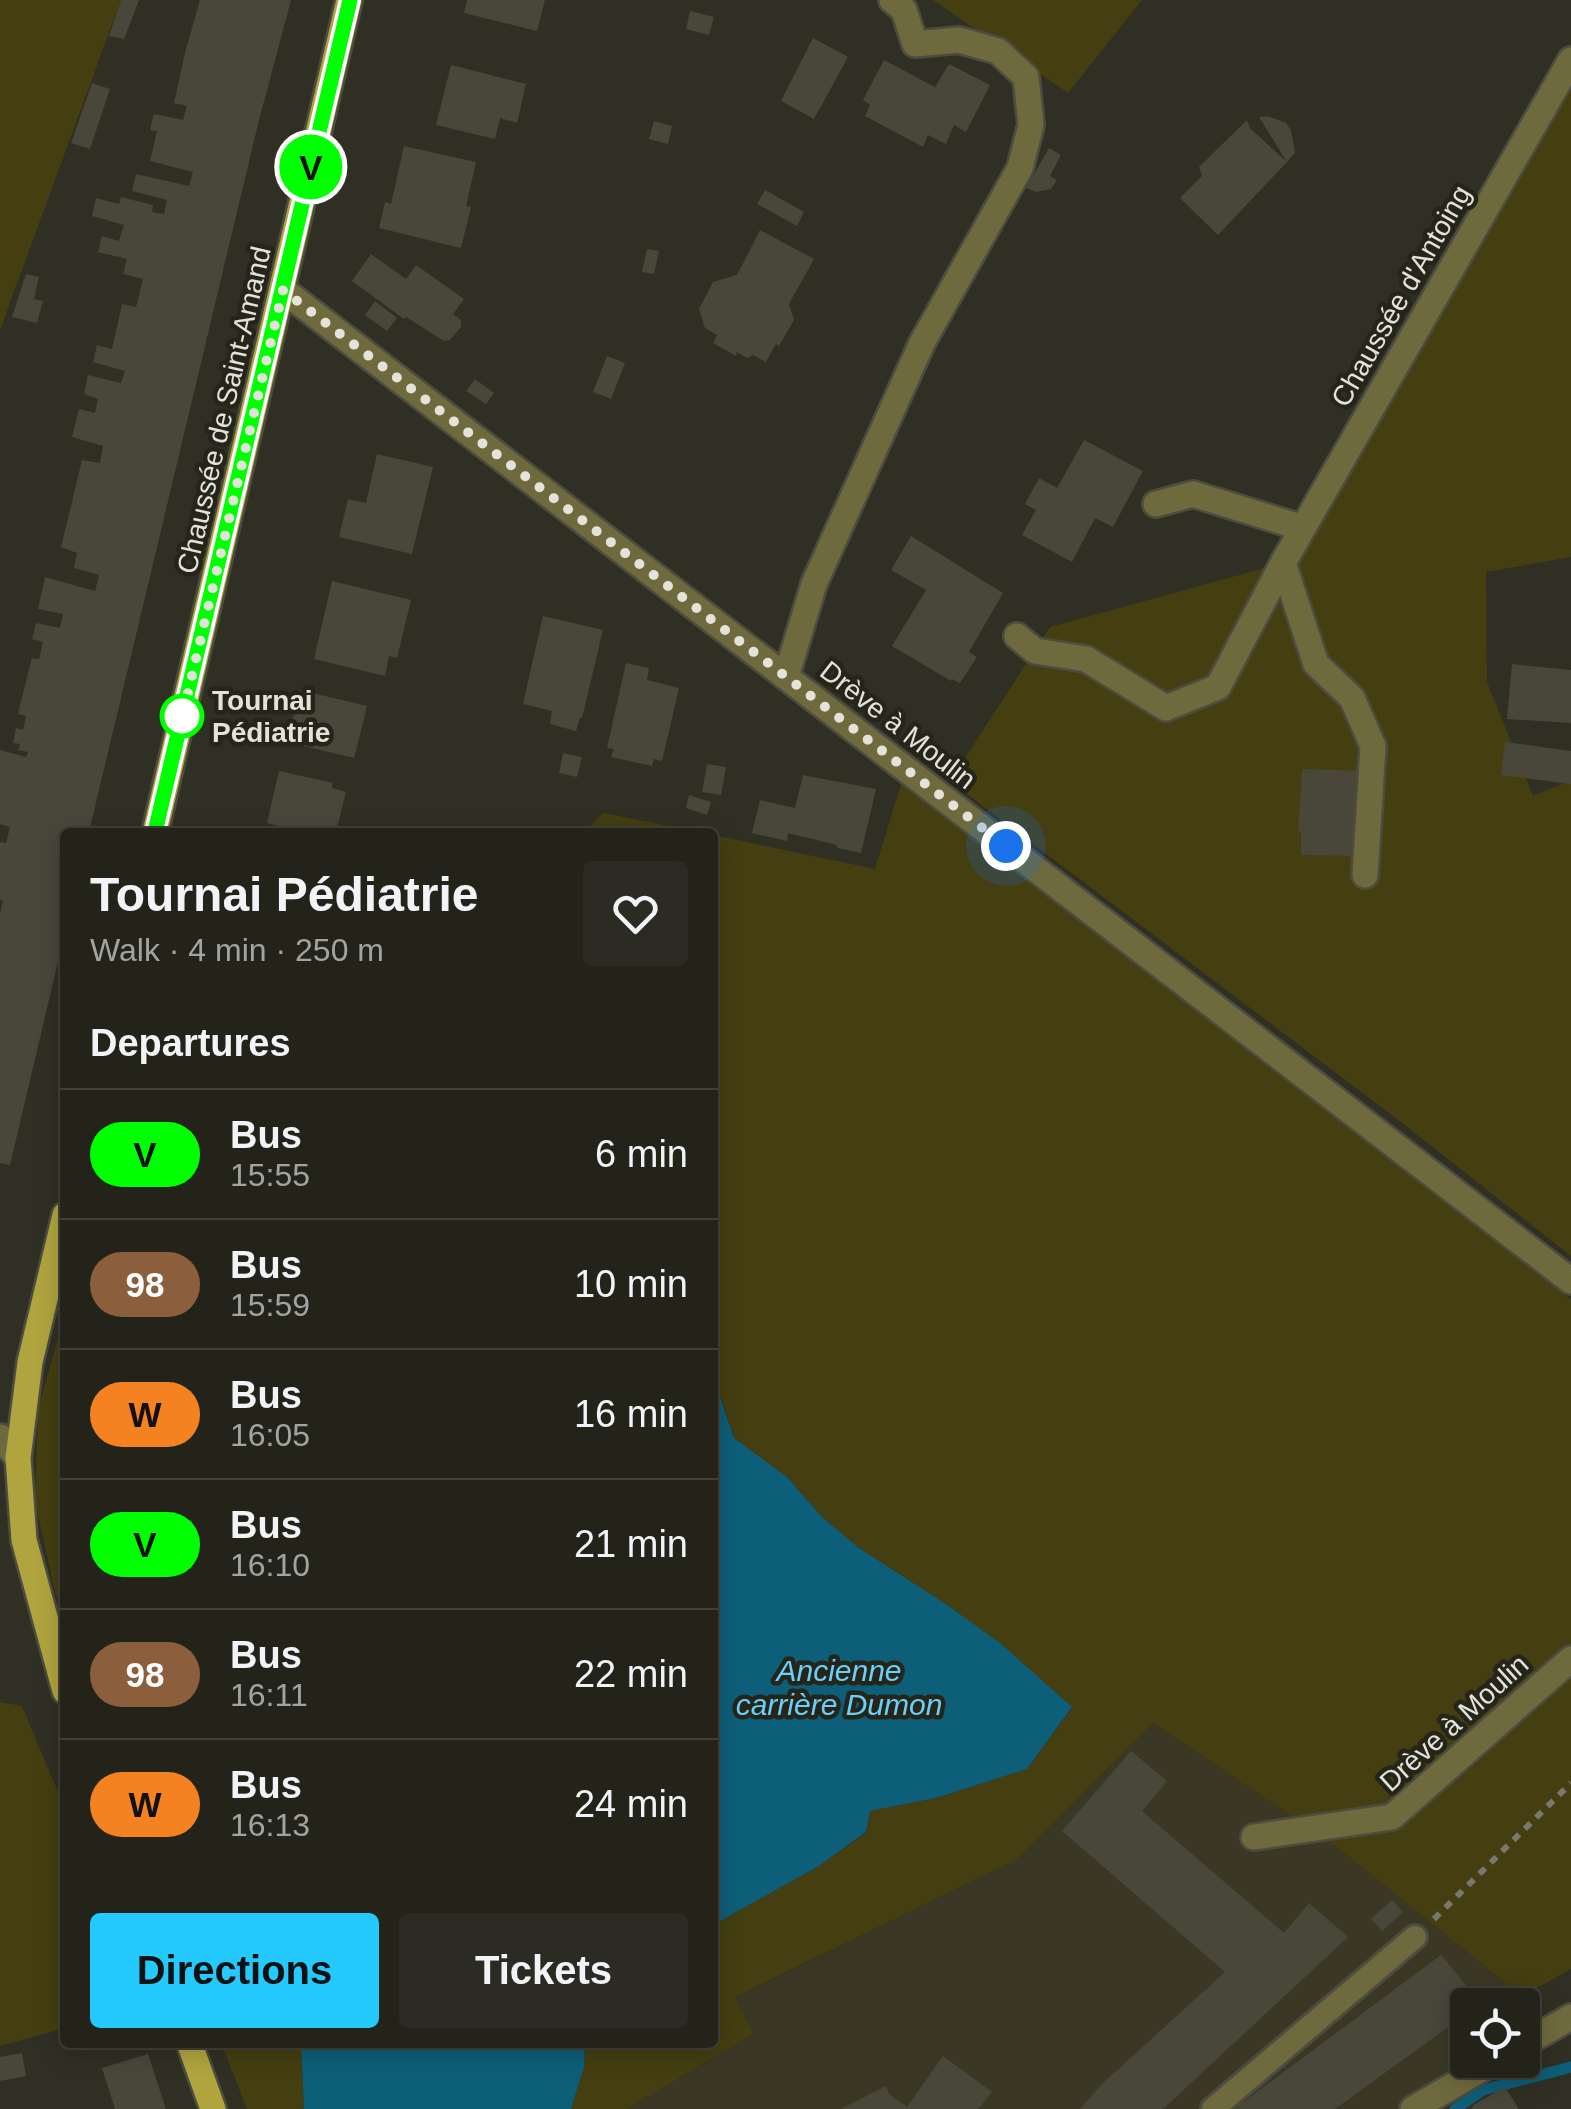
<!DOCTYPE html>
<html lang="en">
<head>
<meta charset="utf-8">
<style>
  :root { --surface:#24231a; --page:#2c2b23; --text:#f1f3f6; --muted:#a3a4a2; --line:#414039; --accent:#24c9fe }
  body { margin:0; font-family:Arial,sans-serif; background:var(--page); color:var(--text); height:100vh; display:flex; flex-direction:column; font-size:38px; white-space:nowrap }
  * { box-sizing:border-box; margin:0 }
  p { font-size:32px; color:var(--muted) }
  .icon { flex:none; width:55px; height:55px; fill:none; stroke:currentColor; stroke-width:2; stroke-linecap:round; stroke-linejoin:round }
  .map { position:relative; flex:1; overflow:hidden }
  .details { position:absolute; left:60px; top:828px; width:658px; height:1220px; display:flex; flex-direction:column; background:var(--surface); border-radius:10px; box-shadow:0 5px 25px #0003,0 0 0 2px var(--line) }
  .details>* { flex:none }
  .badge { padding:0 20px; border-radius:32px; font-size:35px; line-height:65px }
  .controls { position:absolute; left:1450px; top:1988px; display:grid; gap:20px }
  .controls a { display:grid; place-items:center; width:90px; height:90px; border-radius:10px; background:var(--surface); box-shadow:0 5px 25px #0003,0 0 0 2px var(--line); font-size:50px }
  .you { position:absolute; width:50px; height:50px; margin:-25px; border:8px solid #fff; border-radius:50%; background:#1a73e8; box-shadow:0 0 0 15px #1a73e833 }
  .map>.badge { position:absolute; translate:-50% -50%; box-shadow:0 0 0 5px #fff }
  h2 { padding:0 30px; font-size:38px; line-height:90px }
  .round { display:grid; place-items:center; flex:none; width:105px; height:105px; border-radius:10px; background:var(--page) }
  .summary { display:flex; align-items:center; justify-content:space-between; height:170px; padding:0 30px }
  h1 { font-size:48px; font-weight:600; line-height:75px }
  .button { display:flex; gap:20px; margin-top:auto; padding:20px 30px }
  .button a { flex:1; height:115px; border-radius:10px; background:var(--accent); color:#111; font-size:40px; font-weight:600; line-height:115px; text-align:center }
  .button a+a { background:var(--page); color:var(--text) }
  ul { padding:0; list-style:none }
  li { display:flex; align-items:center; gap:30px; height:130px; padding:0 30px; border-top:2px solid var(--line) }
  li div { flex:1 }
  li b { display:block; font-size:38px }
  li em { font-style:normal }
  li .badge { min-width:110px; font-weight:700; text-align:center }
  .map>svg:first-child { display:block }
</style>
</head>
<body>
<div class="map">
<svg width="1571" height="2109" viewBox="0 0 1571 2109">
  <rect width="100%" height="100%" fill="#302f23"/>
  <!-- built -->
  <path fill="#3a3825" d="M1153,1723L1334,1845L1522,1996L1514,2005H1468L1469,2060L1428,2109H627L753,2034L734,1998L1016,1860Z"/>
  <!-- green -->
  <path fill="#443e11" d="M0,0H121L0,330Z
    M933,0H1142L1068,93Z
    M1571,60V557L1486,572L1487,682L1533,796L1571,780V1256L1397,1119L950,781L1050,627L1283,563Z
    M901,784L1571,1299V1969L1522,1996L1334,1845L1153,1723L1016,1860L735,1997L753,2034L627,2109H571L584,2067L585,2043L712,2042L713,1925L819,1866L866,1833L870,1811L936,1798L1027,1769L1072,1708L999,1643L946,1604L859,1548L822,1517L787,1477L734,1438L713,1374V835L875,869Z
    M603,813L699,832H584Z
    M65,1313V1622L55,1593L35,1500L38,1410Z
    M0,1702L22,1706L65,1809V2028L0,2046Z
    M221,2043H301L304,2109H247Z"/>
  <!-- water -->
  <path fill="#0d5e78" d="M712,1374L734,1438L787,1477L822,1517L859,1548L946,1604L1000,1643L1072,1707L1027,1769L936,1798L870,1811L866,1832L819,1866L713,1925Z
    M301,2043L585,2042V2043L584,2067L571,2109H304Z"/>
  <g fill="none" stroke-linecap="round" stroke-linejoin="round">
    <!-- stream -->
    <path stroke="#0d5e78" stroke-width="11" d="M1455,2109L1483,2090L1571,2067"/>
  </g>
  <!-- building -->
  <path fill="#48473a" d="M121,0H139L124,39L109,36Z
    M200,0H291L258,124L89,832H65V932L10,1165L0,1163V914L3,900H0V842L6,843L10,827L0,824V750L26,757L28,752L18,750L20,744L13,743L16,728L23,730L26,716L18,714L32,658L39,659L43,642L32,639L36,623L60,628L63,614L38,609L45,577L95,591L99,575L74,568L77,553L61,547L82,460L100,463L103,446L72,437L79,409L95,413L98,399L84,394L88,375L121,383L125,371L93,362L97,345L112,349L122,304L136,307L143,279L123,274L127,259L98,252L102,236L119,241L124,225L92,216L96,198L119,204L121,197L153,205L152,212L164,214L167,200L132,191L136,174L189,186L193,172L150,161L157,131L150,130L154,114L183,120L187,106L174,103L185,53Z
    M467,0H545L537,31L464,13Z
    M690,11L714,17L709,35L686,29Z
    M813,38L848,57L814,119L781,101Z
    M884,60L935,87L949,64L990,85L966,132L954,125L946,144L928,135L923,147L865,116L870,105L863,100Z
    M451,65L526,84L517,123L500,118L495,139L436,125Z
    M92,83L110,89L90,149L71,143Z
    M1267,116L1286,123L1291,130L1295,153L1287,162L1218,235L1180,198L1202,176L1199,167L1247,120L1250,128L1287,162L1259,117Z
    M654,121L672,126L668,144L649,139Z
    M404,146L476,162L466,206L471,207L461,248L379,228L385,202L391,204Z
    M1049,148L1061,155L1050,176L1057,180L1051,189L1036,192L1026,188Z
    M765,190L804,212L797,226L757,204Z
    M760,230L814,259L789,304L794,320L779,346L776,344L766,362L753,355L747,358L737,352L736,356L713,343L717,335L705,328L699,309L713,282L737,275Z
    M647,249L659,251L654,274L642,272Z
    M371,254L406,279L416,265L464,299L453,314L461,320V327L450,340L444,341L406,317L404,319L352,281Z
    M26,274L39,277L34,299L43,301L37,323L12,317Z
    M375,301L397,318L387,331L365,315Z
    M607,356L625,363L611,399L593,392Z
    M475,379L494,393L486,404L466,391Z
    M1084,440L1143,471L1113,527L1095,518L1072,562L1022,535L1036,510L1025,504L1039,478L1057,488Z
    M377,454L433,467L412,554L339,537L348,499L366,503Z
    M911,536L1003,593L969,652L977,657L960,683L952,679L951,681L892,646L926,590L891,570Z
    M332,581L411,600L397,658L389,656L385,676L314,659Z
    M543,616L603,630L582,718H580L576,731L550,724L552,711L523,704Z
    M626,663L649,668L647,680L679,688L662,761L654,759L652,766L611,757L614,749L607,748Z
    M1512,664L1571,670V723L1507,719Z
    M300,690L367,706L354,758L287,742Z
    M1505,742L1571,751V784L1501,775Z
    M563,753L582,757L577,777L559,773Z
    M707,764L726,767L721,795L702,792Z
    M1302,769L1367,771L1366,856L1301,855V832L1298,831Z
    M279,771L333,783L332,788L346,792L336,832H304L267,823Z
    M803,775L876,789L861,853L837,848V845L788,833L787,841L752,833L760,800L795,808Z
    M689,795L711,802L707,815L686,808Z
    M1131,1751L1167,1781L1142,1811L1284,1933L1309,1903L1348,1937L1163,2109H1080L1103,2083L1225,1972L1062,1831Z
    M1392,1900L1403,1912L1382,1931L1371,1919Z
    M1441,1955L1481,2003L1468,2005V2013L1335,2109H1234Z
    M22,2053L26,2076L0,2081V2057Z
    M148,2054L166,2109H115L102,2068Z
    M943,2056L992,2092L978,2109H841L886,2086L889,2094L907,2107Z
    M1505,2087L1519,2109H1471L1475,2104Z"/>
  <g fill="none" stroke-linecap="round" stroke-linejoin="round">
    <defs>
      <path id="lane" d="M1213,2109L1415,1937"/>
      <path id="street" d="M283,290L1571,1281
        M1156,504L1193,494L1303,528
        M1017,636L1035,651L1086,659L1166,708L1218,687L1283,563
        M786,677L814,584L922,343L1020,168L1031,125L1026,77L998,51L959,40L915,44L904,10L892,0
        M1365,875L1373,746L1352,698L1316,664L1283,563L1571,60
        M0,1437L18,1458
        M1254,1837L1392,1817L1571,1659
        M1522,2045L1571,2017
        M1413,2109L1497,2060"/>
      <path id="primary" d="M155,832L349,0
        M65,1215L30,1362L18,1458L24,1540L65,1691
        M189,2042L213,2109"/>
    </defs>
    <!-- lane casing -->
    <use href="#lane" stroke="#4d4c40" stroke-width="28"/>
    <!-- street casing -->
    <use href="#street" stroke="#4d4c40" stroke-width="30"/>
    <!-- primary casing -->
    <use href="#primary" stroke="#4d4c40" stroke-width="30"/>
    <!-- path -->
    <path stroke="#79786e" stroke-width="6" stroke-dasharray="8 8" stroke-linecap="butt" d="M1434,1919L1571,1783"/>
    <!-- lane -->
    <use href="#lane" stroke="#6f6a3d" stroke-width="22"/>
    <!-- street -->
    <use href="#street" stroke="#6f6a3d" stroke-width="25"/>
    <!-- primary -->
    <use href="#primary" stroke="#b0a43f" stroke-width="25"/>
  </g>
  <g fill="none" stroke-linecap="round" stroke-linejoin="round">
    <defs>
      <path id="line" d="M155,832L350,0"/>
    </defs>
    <!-- line casing -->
    <use href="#line" stroke="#fff" stroke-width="22"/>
    <!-- line -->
    <use href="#line" stroke="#0f0" stroke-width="15"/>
    <!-- walk -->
    <path stroke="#e4e3db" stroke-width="10" stroke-dasharray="0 18" d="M182,716L179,731L283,290L1006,846"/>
  </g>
  <!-- markers -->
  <circle fill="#fff" stroke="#0f0" stroke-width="5" cx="182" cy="716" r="20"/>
  <g text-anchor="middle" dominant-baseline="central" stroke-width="9" stroke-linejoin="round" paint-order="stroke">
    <!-- street labels -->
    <g font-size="28" fill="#e4e3db" stroke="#262519">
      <text transform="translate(1401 296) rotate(-60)">Chaussée d'Antoing</text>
      <text transform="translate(224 410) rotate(-77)">Chaussée de Saint-Amand</text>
      <text transform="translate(898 725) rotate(38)">Drève à Moulin</text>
      <text transform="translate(1454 1723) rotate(-42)">Drève à Moulin</text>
    </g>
    <!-- stop labels -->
    <g font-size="28" font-weight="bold" fill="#e4e3db" stroke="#262519" text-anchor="start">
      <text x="212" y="700">Tournai<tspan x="212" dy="32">Pédiatrie</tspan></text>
    </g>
    <!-- water labels -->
    <g font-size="30" font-style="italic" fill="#68d0f9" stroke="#262519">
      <text x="839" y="1670">Ancienne<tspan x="839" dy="34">carrière Dumon</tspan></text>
    </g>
  </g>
</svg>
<div class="controls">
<a><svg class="icon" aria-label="locate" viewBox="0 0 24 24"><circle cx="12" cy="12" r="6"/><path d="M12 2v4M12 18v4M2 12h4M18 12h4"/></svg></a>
</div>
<div class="you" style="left:1006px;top:846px"></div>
<b class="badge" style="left:311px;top:167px;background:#0f0;color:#111">V</b>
<section class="details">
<div class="summary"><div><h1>Tournai Pédiatrie</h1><p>Walk · 4 min · 250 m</p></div><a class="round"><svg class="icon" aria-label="heart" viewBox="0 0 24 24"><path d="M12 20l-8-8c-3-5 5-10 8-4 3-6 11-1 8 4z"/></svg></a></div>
<h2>Departures</h2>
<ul>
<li><span class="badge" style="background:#0f0;color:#111">V</span><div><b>Bus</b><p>15:55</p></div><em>6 min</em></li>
<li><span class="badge" style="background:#8b5e3c;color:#fff">98</span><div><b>Bus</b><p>15:59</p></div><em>10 min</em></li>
<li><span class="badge" style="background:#f58220;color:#111">W</span><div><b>Bus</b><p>16:05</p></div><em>16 min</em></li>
<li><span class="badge" style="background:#0f0;color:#111">V</span><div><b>Bus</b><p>16:10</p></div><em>21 min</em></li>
<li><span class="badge" style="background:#8b5e3c;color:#fff">98</span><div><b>Bus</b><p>16:11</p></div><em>22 min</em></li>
<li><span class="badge" style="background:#f58220;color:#111">W</span><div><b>Bus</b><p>16:13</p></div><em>24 min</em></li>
</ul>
<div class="button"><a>Directions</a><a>Tickets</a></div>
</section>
</div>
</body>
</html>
